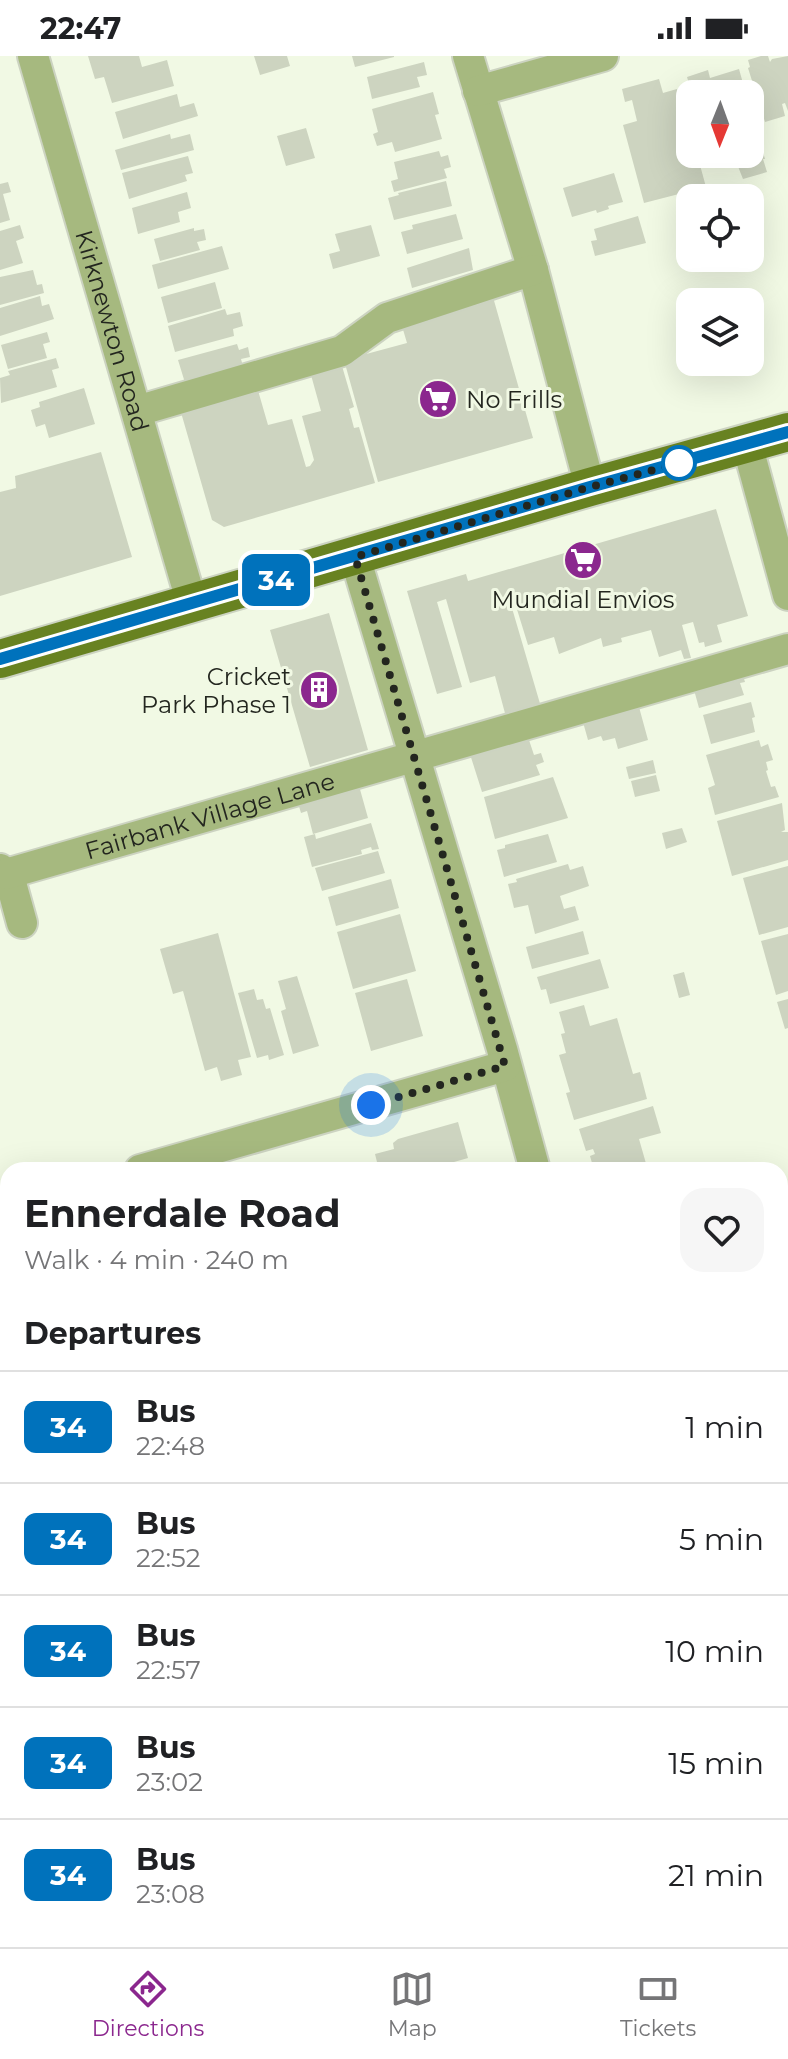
<!DOCTYPE html>
<html lang="en">
<head>
<meta charset="utf-8">
<style>
  :root { --surface:#fff; --page:#f6f6f6; --text:#202124; --muted:#757577; --line:#e0e0e0; --accent:#8b278e }
  body { margin:0; font-family:Montserrat,sans-serif; background:var(--page); color:var(--text); height:100vh; display:flex; flex-direction:column; font-size:30px; white-space:nowrap }
  * { box-sizing:border-box; margin:0 }
  p { font-size:26px; color:var(--muted) }
  .icon { flex:none; width:44px; height:44px; fill:none; stroke:currentColor; stroke-width:2; stroke-linecap:round; stroke-linejoin:round }
  .map { position:relative; flex:1; overflow:hidden }
  .sheet { position:absolute; left:0px; top:1106px; width:788px; height:786px; display:flex; flex-direction:column; background:var(--surface); border-radius:24px 24px 0 0; box-shadow:0 8px 32px #0002 }
  .sheet>* { flex:none }
  .badge { padding:0 16px; border-radius:12px; font-size:28px; line-height:52px }
  .needle { width:52px; rotate:181deg }
  .controls { position:absolute; left:676px; top:24px; display:grid; gap:16px }
  .controls a { display:grid; place-items:center; width:88px; height:88px; border-radius:16px; background:var(--surface); box-shadow:0 8px 32px #0002; font-size:40px }
  .you { position:absolute; width:40px; height:40px; margin:-20px; border:6px solid #fff; border-radius:50%; background:#1a73e8; box-shadow:0 0 0 12px #1a73e833 }
  .map>.badge { position:absolute; translate:-50% -50%; box-shadow:0 0 0 4px #fff }
  h2 { padding:0 24px; font-size:30px; line-height:72px }
  .round { display:grid; place-items:center; flex:none; width:84px; height:84px; border-radius:24px; background:var(--page) }
  .summary { display:flex; align-items:center; justify-content:space-between; height:136px; padding:0 24px }
  h1 { font-size:38px; font-weight:700; line-height:60px }
  ul { padding:0; list-style:none }
  li { display:flex; align-items:center; gap:24px; height:112px; padding:0 24px; border-top:2px solid var(--line) }
  li div { flex:1 }
  li b { display:block; font-size:30px }
  li em { font-style:normal }
  li .badge { min-width:88px; font-weight:700; text-align:center }
  .status { display:flex; justify-content:space-between; align-items:center; height:56px; padding:0 40px; background:var(--surface); direction:ltr }
  .status svg { height:22px; fill:currentColor }
  .tab-bar { display:flex; justify-content:space-around; align-items:center; height:112px; border-top:2px solid var(--line); background:var(--surface); font-size:22px; color:var(--muted) }
  .tab-bar a { display:grid; justify-items:center; gap:4px }
  .tab-bar .on { color:var(--accent) }
  .map>svg:first-child { display:block }
</style>
</head>
<body>
<div class="status"><b>22:47</b><svg viewBox="0 0 49 12"><path d="M0 12V9h3v3zM5 12V6h3v6zM10 12V3h3v9zM15 12V0h3v12zM26 1h20v11H26zM47 4h2v5h-2z"/></svg></div>
<div class="map">
<svg width="788" height="1891" viewBox="0 0 788 1891">
  <rect width="100%" height="100%" fill="#f1f9e4"/>
  <!-- building -->
  <path fill="#cdd4c0" d="M88,0H139L142,11L167,4L174,30L112,47L104,21L95,23Z
    M254,0H287L290,10L260,19Z
    M352,0H394V1L355,11Z
    M761,0H768L770,6L772,3L788,0V55L785,47L782,48L785,60L765,66L748,12L750,11L748,4Z
    M424,6L427,19L417,21L420,31L372,43L367,21Z
    M739,13L746,38H692L687,21L708,14L710,22Z
    M659,23L663,37L677,33L690,73V98H697L706,131L644,147L623,69L637,65L632,44L625,46L622,33Z
    M433,36L439,58L435,59L442,83L395,96L392,86L377,90L373,78L378,76L372,53Z
    M177,38L180,51L194,47L198,60L123,83L115,56Z
    M750,53L765,103H763L767,116L743,123L733,98H750Z
    M306,72L315,102L286,110L277,80Z
    M170,78L171,83L190,78L194,94L121,114L115,94Z
    M439,95L441,101L448,99L451,111L444,113L447,122L394,136L391,125L398,123L394,106Z
    M188,100L193,117L185,119L187,125L129,143L122,117Z
    M614,117L623,146L608,150L609,153L597,157L596,154L572,161L563,132Z
    M446,125L452,150L394,164L388,142L399,139L398,137Z
    M8,126L11,136L3,138L10,164L0,167V128Z
    M187,136L191,152L178,156L180,166L138,178L132,152Z
    M456,158L463,183L407,198L401,176L413,173L412,169Z
    M638,160L646,187L595,200L591,185L597,184L594,173Z
    M20,169L24,182L16,185L23,207L0,214V175Z
    M371,169L380,200L333,213L329,198L340,195L335,178Z
    M194,172V175L204,173L206,184L197,186L200,194L160,205L154,183Z
    M222,190L229,213L158,233L152,209Z
    M469,192L473,214L412,232L407,212Z
    M33,214L37,229L42,228L44,237L0,249V221Z
    M215,226L222,252L168,267L161,241Z
    M491,234L533,382L378,426L344,304L407,287L399,260Z
    M40,240L42,250L49,248L54,263L0,280V252Z
    M225,253L227,259L240,256L243,270L233,273L234,280L175,296L168,270Z
    M47,276L50,286L43,288L47,302L8,313L1,289Z
    M237,288L239,294L248,291L250,301L241,303L244,314L186,330L178,304Z
    M56,302L59,312L52,314L57,331L1,347L0,322L10,319L8,315Z
    M342,310L354,351L349,353L354,372L359,371L375,427L224,471L212,464L178,346L255,324L268,369L292,363L306,411L310,410L314,404L302,360L321,355L311,319Z
    M84,332L95,368L49,382L45,368L36,371L31,354L40,351L39,346Z
    M101,396L132,501L0,540V436L16,432L15,420Z
    M716,453L748,560L717,569L722,586L705,591L704,586L699,587L693,566L682,569L691,602L684,603L681,594L659,601L651,574L621,582L622,586L603,591L601,582L559,598L554,581L528,589L511,534L507,535L541,651L506,661L495,620L470,627L446,543L437,546L462,631L437,638L407,535L466,518L468,525Z
    M329,557L368,694L310,711L270,574Z
    M740,610L745,626L740,627L744,639L699,652L691,623Z
    M751,646L755,661L752,662L755,676L711,688L703,659Z
    M639,651L648,684L618,693L615,682L603,685L601,680L588,684L581,659Z
    M527,678L534,699L541,697L544,706L536,709L540,719L482,736L469,695Z
    M759,684L761,691L768,688L773,704L766,706L768,714L766,715L771,731L775,730L779,741L715,759L708,732L715,729L706,699Z
    M653,704L656,717L629,723L626,711Z
    M356,719L368,762L313,778L307,755L301,757L295,737Z
    M656,719L660,735L635,741L631,725Z
    M553,721L568,762L495,783L484,741Z
    M782,747L785,774L781,776H788V804L732,820L717,765Z
    M371,767L379,793L372,794L371,791L361,794L362,798L312,811L304,781L315,778L316,783Z
    M682,772L687,786L666,793L662,777Z
    M548,778L557,806L504,821L497,794L505,792V789Z
    M378,795L385,817L322,835L315,812Z
    M568,808L570,814L583,810L589,830L560,840L564,853L575,850L579,864L535,878L528,849L514,852L508,828L517,826L516,823Z
    M788,810V871L759,879L743,822Z
    M391,823L399,852L336,870L328,841Z
    M400,858L416,915L353,933L337,876Z
    M583,875L589,898L532,913L526,891Z
    M218,877L251,1001L238,1004L242,1019L221,1025L217,1011L205,1015L183,935L173,938L160,893Z
    M788,878V935L776,939L761,885Z
    M600,903L609,932L550,948L546,933L541,934L537,921Z
    M684,916L690,939L679,942L673,919Z
    M297,920L319,990L293,998L281,955L286,953L278,925Z
    M407,923L423,980L371,995L355,937Z
    M254,933L257,944L263,943L266,953L270,952L284,999L269,1004L268,999L257,1002L238,937Z
    M788,943V972L785,973L777,946Z
    M584,949L590,970L617,962L633,1018L640,1016L647,1043L574,1064L566,1037L570,1036L559,999L566,997L561,978L565,977L559,956Z
    M653,1050L661,1077L639,1083L647,1111L636,1114H594L590,1100L595,1098L593,1093L586,1095L579,1073Z
    M458,1066L468,1102L426,1114H379L375,1098L394,1093L393,1087L398,1083Z
    M788,1216V1262L785,1263L780,1246V1218Z
    M8,1224V1258H7L0,1227Z
    M788,1391V1455L780,1458V1393Z
    M788,1575V1606L780,1608V1577Z
    M788,1616V1663L780,1666V1619Z
    M788,1675V1703L784,1704L780,1703V1677Z
    M788,1707V1769L780,1771V1709Z
    M37,1884H82L84,1891H39Z
    M222,1884H278L279,1887L264,1891H224Z
    M318,1884H345L347,1891H320Z
    M628,1884H686V1885L664,1891H630Z"/>
  <g fill="none" stroke-linecap="round" stroke-linejoin="round">
    <defs>
      <g id="minor">
        <path id="s1" d="M33,0L192,548"/>
        <path d="M468,0L533,214L590,431"/>
        <path d="M478,35L603,0"/>
        <path d="M137,355L342,295L387,262L533,214"/>
        <path d="M747,388L788,539"/>
        <path d="M355,501L502,993L535,1114"/>
        <path d="M0,813L11,827L22,867"/>
        <path id="s2" d="M6,818L788,593"/>
        <path d="M140,1114L505,1010"/>
        <path d="M0,1152L8,1150"/>
        <path d="M780,1341L788,1339"/>
        <path d="M0,1705L8,1703"/>
        <path d="M754,1884L756,1891"/>
      </g>
      <path id="major" d="M0,603L590,431L788,376"/>
    </defs>
    <!-- minor casing -->
    <use href="#minor" stroke="#ccd3c1" stroke-width="34"/>
    <!-- major casing -->
    <use href="#major" stroke="#ccd3c1" stroke-width="42"/>
    <!-- minor -->
    <use href="#minor" stroke="#a6b97f" stroke-width="30"/>
    <!-- major -->
    <use href="#major" stroke="#688221" stroke-width="38"/>
  </g>
  <g fill="none" stroke-linecap="round" stroke-linejoin="round">
    <defs>
      <path id="line" d="M0,603L590,431L788,376"/>
    </defs>
    <!-- line casing -->
    <use href="#line" stroke="#fff" stroke-width="18"/>
    <!-- line -->
    <use href="#line" stroke="#0072bc" stroke-width="12"/>
    <!-- walk -->
    <path stroke="#23261f" stroke-width="8" stroke-dasharray="0 14.4" d="M371,1049L505,1010L355,501L590,431L679,407"/>
  </g>
  <!-- icons -->
  <defs>
    <symbol id="supermarket-disc" viewBox="-11 -11 22 22"><circle r="9.5" fill="#8b278e" stroke="#f1f9e4"/><path d="M-6-5.5h2.5l.6 2H6L4.5 2H-2.5L-4.4-4H-6ZM-1.5 3.2a1.3 1.3 0 1 0 .1 0ZM3 3.2a1.3 1.3 0 1 0 .1 0Z" fill="#fff"/></symbol>
    <symbol id="building-disc" viewBox="-11 -11 22 22"><circle r="9.5" fill="#8b278e" stroke="#f1f9e4"/><path d="M-4-6H4V6H1V3H-1V6H-4ZM-2.5-4.3h1.7v1.8h-1.7ZM.8-4.3h1.7v1.8H.8ZM-2.5-1h1.7V.8h-1.7ZM.8-1h1.7V.8H.8Z" fill="#fff"/></symbol>
  </defs>
  <g fill-rule="evenodd">
    <use href="#supermarket-disc" x="416" y="321" width="44" height="44"/>
    <use href="#supermarket-disc" x="561" y="482" width="44" height="44"/>
    <use href="#building-disc" x="297" y="612" width="44" height="44"/>
  </g>
  <!-- markers -->
  <circle fill="#fff" stroke="#0072bc" stroke-width="4" cx="679" cy="407" r="16"/>
  <g text-anchor="middle" dominant-baseline="central" stroke-width="6" stroke-linejoin="round" paint-order="stroke">
    <!-- street labels -->
    <g font-size="24" fill="#23261f" stroke="#f1f9e4">
      <text stroke="none"><textPath href="#s1" startOffset="286">Kirknewton Road</textPath></text>
      <text stroke="none"><textPath href="#s2" startOffset="212">Fairbank Village Lane</textPath></text>
    </g>
    <!-- poi labels -->
    <g font-size="24" fill="#23261f" stroke="#f1f9e4" text-anchor="start">
      <text x="466" y="343">No Frills</text>
      <text x="583" y="543" text-anchor="middle">Mundial Envios</text>
      <text x="291" y="620" text-anchor="end">Cricket<tspan x="291" dy="28">Park Phase 1</tspan></text>
    </g>
  </g>
</svg>
<div class="controls">
<a><svg class="needle" viewBox="-14 -14 28 28"><path d="M0-13l5 13h-10z" fill="#e53935"/><path d="M0 13l5-13h-10z" fill="#757577"/></svg></a>
<a><svg class="icon" aria-label="locate" viewBox="0 0 24 24"><circle cx="12" cy="12" r="6"/><path d="M12 2v4M12 18v4M2 12h4M18 12h4"/></svg></a>
<a><svg class="icon" aria-label="layers" viewBox="0 0 24 24"><path d="M12 4l9 5-9 5-9-5zM3 14l9 5 9-5"/></svg></a>
</div>
<div class="you" style="left:371px;top:1049px"></div>
<b class="badge" style="left:276px;top:524px;background:#0072bc;color:#fff">34</b>
<section class="sheet">
<div class="summary"><div><h1>Ennerdale Road</h1><p>Walk · 4 min · 240 m</p></div><a class="round"><svg class="icon" aria-label="heart" viewBox="0 0 24 24"><path d="M12 20l-8-8c-3-5 5-10 8-4 3-6 11-1 8 4z"/></svg></a></div>
<h2>Departures</h2>
<ul>
<li><span class="badge" style="background:#0072bc;color:#fff">34</span><div><b>Bus</b><p>22:48</p></div><em>1 min</em></li>
<li><span class="badge" style="background:#0072bc;color:#fff">34</span><div><b>Bus</b><p>22:52</p></div><em>5 min</em></li>
<li><span class="badge" style="background:#0072bc;color:#fff">34</span><div><b>Bus</b><p>22:57</p></div><em>10 min</em></li>
<li><span class="badge" style="background:#0072bc;color:#fff">34</span><div><b>Bus</b><p>23:02</p></div><em>15 min</em></li>
<li><span class="badge" style="background:#0072bc;color:#fff">34</span><div><b>Bus</b><p>23:08</p></div><em>21 min</em></li>
</ul>
</section>
</div>
<nav class="tab-bar">
<a class="on"><svg class="icon" aria-label="directions" viewBox="0 0 24 24"><path d="M12 3l9 9-9 9-9-9zM9 14v-3h6M13 9l2 2-2 2"/></svg>Directions</a>
<a><svg class="icon" aria-label="map" viewBox="0 0 24 24"><path d="M3 6l6-2 6 2 6-2v14l-6 2-6-2-6 2zM9 4v14M15 6v14"/></svg>Map</a>
<a><svg class="icon" aria-label="tickets" viewBox="0 0 24 24"><path d="M3 7h18v10H3zM15 7v10"/></svg>Tickets</a>
</nav>
</body>
</html>
